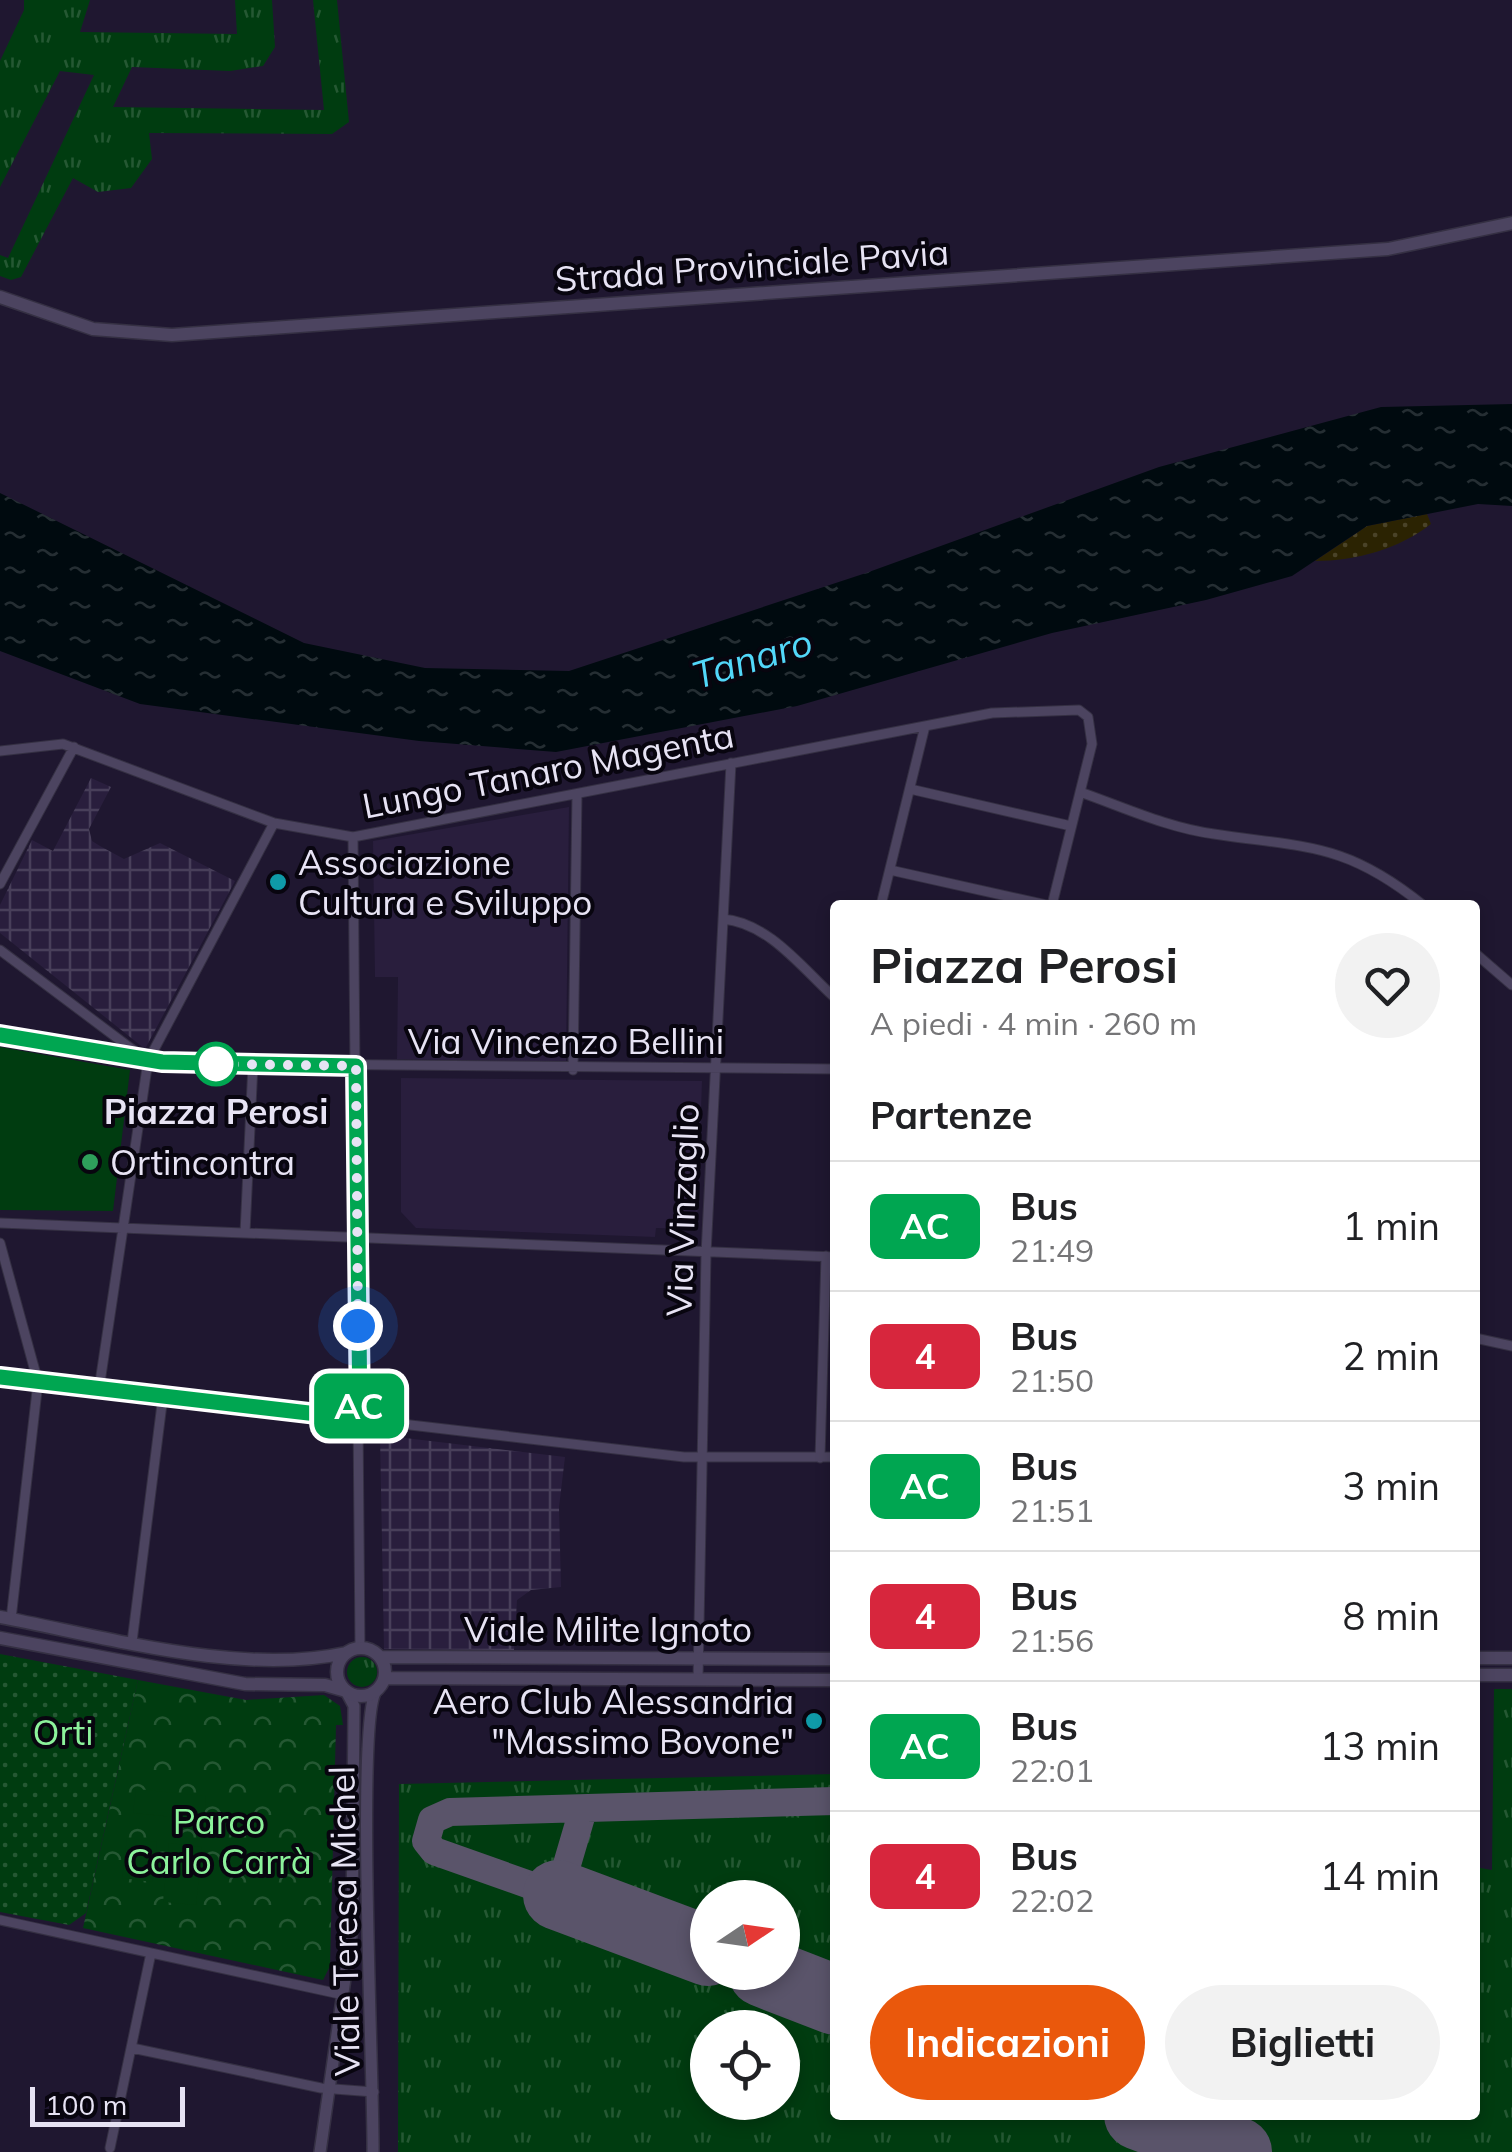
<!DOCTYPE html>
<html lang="it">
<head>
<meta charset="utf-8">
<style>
  :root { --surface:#fff; --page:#f2f2f2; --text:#202124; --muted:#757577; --line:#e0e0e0; --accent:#ea580c }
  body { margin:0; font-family:Mulish,sans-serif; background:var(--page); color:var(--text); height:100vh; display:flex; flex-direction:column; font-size:38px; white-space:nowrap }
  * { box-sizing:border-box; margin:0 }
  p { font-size:32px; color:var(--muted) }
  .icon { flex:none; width:55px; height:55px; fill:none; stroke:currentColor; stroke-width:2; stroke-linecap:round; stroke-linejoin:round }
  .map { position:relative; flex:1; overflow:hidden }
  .side { position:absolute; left:830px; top:900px; width:650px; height:1220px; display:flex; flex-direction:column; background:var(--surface); border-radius:10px; box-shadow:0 5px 15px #0003 }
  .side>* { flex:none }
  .badge { padding:0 20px; border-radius:15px; font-size:35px; line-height:65px }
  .needle { width:65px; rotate:77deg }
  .buttons { position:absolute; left:690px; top:1880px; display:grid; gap:20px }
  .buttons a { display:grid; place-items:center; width:110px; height:110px; border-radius:50%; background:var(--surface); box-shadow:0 5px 15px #0003; font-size:50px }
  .scale { position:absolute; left:30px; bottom:25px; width:155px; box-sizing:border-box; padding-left:10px; border:5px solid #e7e3f4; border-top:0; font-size:28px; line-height:35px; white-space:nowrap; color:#e7e3f4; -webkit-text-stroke:8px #08050f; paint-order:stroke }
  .you { position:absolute; width:50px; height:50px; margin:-25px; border:8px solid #fff; border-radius:50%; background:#1a73e8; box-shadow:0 0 0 15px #1a73e833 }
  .map>.badge { position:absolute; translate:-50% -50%; box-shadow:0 0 0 5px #fff }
  h2 { padding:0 40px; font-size:38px; line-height:90px }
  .round { display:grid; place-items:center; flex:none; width:105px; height:105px; border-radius:52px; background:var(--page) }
  .summary { display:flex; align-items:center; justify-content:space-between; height:170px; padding:0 40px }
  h1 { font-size:48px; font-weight:700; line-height:75px }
  .action { display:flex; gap:20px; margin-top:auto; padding:20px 40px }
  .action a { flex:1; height:115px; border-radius:60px; background:var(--accent); color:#fff; font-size:40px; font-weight:700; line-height:115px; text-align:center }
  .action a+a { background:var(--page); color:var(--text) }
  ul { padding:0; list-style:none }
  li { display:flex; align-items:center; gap:30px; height:130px; padding:0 40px; border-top:2px solid var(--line) }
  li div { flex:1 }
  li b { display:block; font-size:38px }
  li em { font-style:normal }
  li .badge { min-width:110px; font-weight:700; text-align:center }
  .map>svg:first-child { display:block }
</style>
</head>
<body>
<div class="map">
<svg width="1512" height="2152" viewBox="0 0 1512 2152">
  <defs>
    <pattern id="industrial-grid" width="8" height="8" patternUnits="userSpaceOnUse" patternTransform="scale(2.5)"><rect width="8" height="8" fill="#291e3d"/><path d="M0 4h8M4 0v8" fill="none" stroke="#483f5a"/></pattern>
    <pattern id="grass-tufts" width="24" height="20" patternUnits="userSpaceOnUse" patternTransform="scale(2.5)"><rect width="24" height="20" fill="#003c10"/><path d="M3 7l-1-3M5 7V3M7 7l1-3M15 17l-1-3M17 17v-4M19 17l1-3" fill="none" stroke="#255833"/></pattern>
    <pattern id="sand-dots" width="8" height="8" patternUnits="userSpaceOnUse" patternTransform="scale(2.5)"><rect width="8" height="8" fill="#2b2302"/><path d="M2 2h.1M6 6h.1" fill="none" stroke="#4a4328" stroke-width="1.8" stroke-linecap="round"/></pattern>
    <pattern id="park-crowns" width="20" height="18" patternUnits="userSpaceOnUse" patternTransform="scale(2.5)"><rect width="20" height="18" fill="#003c10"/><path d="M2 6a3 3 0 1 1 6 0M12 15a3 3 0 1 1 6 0" fill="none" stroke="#255833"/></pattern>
    <pattern id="garden-dots" width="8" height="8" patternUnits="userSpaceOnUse" patternTransform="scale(2.5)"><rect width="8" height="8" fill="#003c10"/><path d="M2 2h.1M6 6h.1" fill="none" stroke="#255833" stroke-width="1.8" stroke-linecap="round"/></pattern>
    <pattern id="water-ripples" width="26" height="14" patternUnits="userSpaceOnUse" patternTransform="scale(2.5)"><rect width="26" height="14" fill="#000a0f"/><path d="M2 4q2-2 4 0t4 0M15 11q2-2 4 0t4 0" fill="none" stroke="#252e33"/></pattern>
  </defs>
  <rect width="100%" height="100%" fill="#1f1730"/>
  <!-- industrial -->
  <path fill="url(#industrial-grid)" d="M91,778L111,787L89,829L92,841L100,846L124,859L160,843L235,881L145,1049L0,933V905L32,840L53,851Z
    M380,1435L565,1457L559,1507L561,1587L531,1590L517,1600L514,1650L384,1649Z"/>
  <!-- built -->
  <path fill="#291e3d" d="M569,807L566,1062L397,1059L398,977H375L373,841Z
    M401,1078L702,1081L697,1229L656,1228L655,1237L416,1228L401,1212Z"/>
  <!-- grass -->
  <path fill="url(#grass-tufts)" fill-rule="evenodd" d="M24,0H90L80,32L237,34L235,0H272L275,47L263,66L230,71L132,67L113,107L324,110L313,0H337L349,122L332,134L149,133L152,159L131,188L98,192L73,178L21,277L11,280L0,276V255L8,258L94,75L60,71L0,187V61L24,10Z
    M347 1672a15 15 0 1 1 30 0a15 15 0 1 1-30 0Z
    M1494,1689H1512V2152H398L399,1784L835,1774V2115H1475V1867L1492,1870ZM708,1898H782V1972H708ZM708,2028H782V2102H708Z"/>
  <!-- sand -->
  <path fill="url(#sand-dots)" d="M1427,514L1431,524C1399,549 1355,561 1315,561L1367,526Z"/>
  <!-- park -->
  <path fill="url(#park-crowns)" d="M138,1680L246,1700L324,1695L340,1706L343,1725H336L330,1966L323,1980L83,1928Z"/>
  <!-- garden -->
  <path fill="url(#garden-dots)" d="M0,1654L138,1680L86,1913L69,1925L0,1912Z"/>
  <!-- pitch -->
  <path fill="#003c10" d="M0,1047L130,1070L113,1211L0,1210Z
    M136,1789L206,1796L204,1820L133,1813Z
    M127,1838L157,1842L152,1882L122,1878Z
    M169,1843L202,1847L196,1905L163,1902Z"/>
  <!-- water -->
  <path fill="url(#water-ripples)" d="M1512,404V506L1478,504L1367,526L1292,576L1206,600L1052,633L797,706L556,752L419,741L140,704L0,651V493L304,643L425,668L569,671L866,573L1159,467L1381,407Z"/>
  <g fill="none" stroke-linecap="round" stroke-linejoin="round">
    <!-- taxiway -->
    <path stroke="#5a546a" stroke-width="28" d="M583,1810L558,1895L434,1851L426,1841L432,1820L450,1812L835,1801"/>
    <!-- runway -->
    <path stroke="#5a546a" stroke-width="70" d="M558,1895L708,1951
      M763,1972L835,2000
      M1139,2115L1237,2152"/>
    <defs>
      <path id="minor" d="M0,751L63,744L274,823L353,837L992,713L1079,710L1088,717L1092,744L1052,905
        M910,789L1071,826
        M1080,792C1123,807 1168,828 1214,834C1306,848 1345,842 1423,905
        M353,837L360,1648
        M890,870L1047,905
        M0,884L74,747
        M881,905L925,726
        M723,919C769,923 802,968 835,998
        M0,950L145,1059
        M1475,953L1512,985
        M0,1035L170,1063L835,1069
        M573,1070L577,794
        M0,1223L835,1257
        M245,1233L253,1064
        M0,1243L38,1382L11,1619
        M1475,1338L1512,1346
        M0,1377L684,1457H835
        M99,1389L148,1061L274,823
        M820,1458L826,1256
        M132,1642L163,1396
        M698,1680L706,1254L731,763
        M0,1920L344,1995
        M132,2048L321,2088L374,2092
        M110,2148L151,1953"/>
      <path id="tertiary" d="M320,2152L352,1930L354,1706L346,1691
        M373,2152C374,2086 356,1722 376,1691"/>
      <path id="secondary" d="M0,297L93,329L172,335L1388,249L1512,223
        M0,1617C106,1637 239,1676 346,1653
        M0,1638L245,1684L325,1685L346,1691
        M337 1672a24 24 0 1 1 48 0a24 24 0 1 1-48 0Z
        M380,1657L835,1659
        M1475,1658H1512
        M1475,1675H1512
        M385,1678L835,1680"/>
    </defs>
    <!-- minor casing -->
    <use href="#minor" stroke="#353043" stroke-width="11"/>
    <!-- tertiary casing -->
    <use href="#tertiary" stroke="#353043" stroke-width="14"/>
    <!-- secondary casing -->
    <use href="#secondary" stroke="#353043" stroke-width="15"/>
    <!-- minor -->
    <use href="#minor" stroke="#4c4460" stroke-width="9"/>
    <!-- tertiary -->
    <use href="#tertiary" stroke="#4c4460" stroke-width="11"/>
    <!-- secondary -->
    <use href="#secondary" stroke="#4c4460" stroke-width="12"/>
  </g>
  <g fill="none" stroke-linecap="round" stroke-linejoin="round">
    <defs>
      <path id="line" d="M0,1035L162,1062L356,1066L360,1419L0,1377"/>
    </defs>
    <!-- line casing -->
    <use href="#line" stroke="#fff" stroke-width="22"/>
    <!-- line -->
    <use href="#line" stroke="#00a651" stroke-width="15"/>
    <!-- walk -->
    <path stroke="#e7e3f4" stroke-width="10" stroke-dasharray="0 18" d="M216,1064L356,1066L358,1326"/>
  </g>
  <!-- markers -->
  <g fill="#0f9aa8" stroke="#08050f" stroke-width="4">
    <circle cx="278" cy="882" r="10"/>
    <circle cx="814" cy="1721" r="10"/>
  </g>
  <circle fill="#fff" stroke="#00a651" stroke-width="5" cx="216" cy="1064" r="20"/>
  <circle fill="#2e9e5b" stroke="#08050f" stroke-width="4" cx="90" cy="1162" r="10"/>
  <g text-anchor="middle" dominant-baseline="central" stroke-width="8" stroke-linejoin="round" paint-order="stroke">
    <!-- street labels -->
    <g font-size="35" fill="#e7e3f4" stroke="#08050f">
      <text transform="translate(752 265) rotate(-4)">Strada Provinciale Pavia</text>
      <text transform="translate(548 770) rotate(-11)">Lungo Tanaro Magenta</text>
      <text x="566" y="1041">Via Vincenzo Bellini</text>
      <text transform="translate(682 1210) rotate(-88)">Via Vinzaglio</text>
      <text x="608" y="1629">Viale Milite Ignoto</text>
      <text transform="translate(344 1921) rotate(-91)">Viale Teresa Michel</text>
    </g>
    <!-- poi labels -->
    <g font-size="35" fill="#e7e3f4" stroke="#08050f" text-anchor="start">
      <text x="298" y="862">Associazione<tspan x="298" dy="40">Cultura e Sviluppo</tspan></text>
      <text x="110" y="1162">Ortincontra</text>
      <text x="794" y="1701" text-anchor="end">Aero Club Alessandria<tspan x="794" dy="40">"Massimo Bovone"</tspan></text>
    </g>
    <!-- stop labels -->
    <g font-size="35" font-weight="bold" fill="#e7e3f4" stroke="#08050f">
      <text x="216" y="1111">Piazza Perosi</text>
    </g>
    <!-- park labels -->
    <g font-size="35" fill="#8cf29b" stroke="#08050f">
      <text x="63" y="1732">Orti</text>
      <text x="219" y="1821">Parco<tspan x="219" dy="40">Carlo Carrà</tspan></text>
    </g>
    <!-- water labels -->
    <g font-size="38" font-style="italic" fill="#52d7f9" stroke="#08050f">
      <text transform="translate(752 658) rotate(-17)">Tanaro</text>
    </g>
  </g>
</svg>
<div class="buttons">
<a><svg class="needle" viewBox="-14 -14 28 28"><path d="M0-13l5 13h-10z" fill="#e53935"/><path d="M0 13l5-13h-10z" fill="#757577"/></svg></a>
<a><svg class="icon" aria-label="locate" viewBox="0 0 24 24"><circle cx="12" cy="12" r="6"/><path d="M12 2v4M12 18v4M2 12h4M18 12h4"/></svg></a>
</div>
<div class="scale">100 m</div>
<div class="you" style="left:358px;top:1326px"></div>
<b class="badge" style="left:359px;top:1406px;background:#00a651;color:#fff">AC</b>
<section class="side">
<div class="summary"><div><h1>Piazza Perosi</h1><p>A piedi · 4 min · 260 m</p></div><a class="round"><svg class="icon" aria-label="heart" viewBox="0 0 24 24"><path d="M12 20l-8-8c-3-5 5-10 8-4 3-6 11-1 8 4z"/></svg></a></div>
<h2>Partenze</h2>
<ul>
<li><span class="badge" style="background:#00a651;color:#fff">AC</span><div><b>Bus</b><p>21:49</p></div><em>1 min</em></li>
<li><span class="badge" style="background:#d7263d;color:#fff">4</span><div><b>Bus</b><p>21:50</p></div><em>2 min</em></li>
<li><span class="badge" style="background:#00a651;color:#fff">AC</span><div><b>Bus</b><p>21:51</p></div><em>3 min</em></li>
<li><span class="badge" style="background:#d7263d;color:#fff">4</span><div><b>Bus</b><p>21:56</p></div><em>8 min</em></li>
<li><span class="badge" style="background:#00a651;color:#fff">AC</span><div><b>Bus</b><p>22:01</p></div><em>13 min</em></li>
<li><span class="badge" style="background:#d7263d;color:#fff">4</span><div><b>Bus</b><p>22:02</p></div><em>14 min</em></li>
</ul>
<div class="action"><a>Indicazioni</a><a>Biglietti</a></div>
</section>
</div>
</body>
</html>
